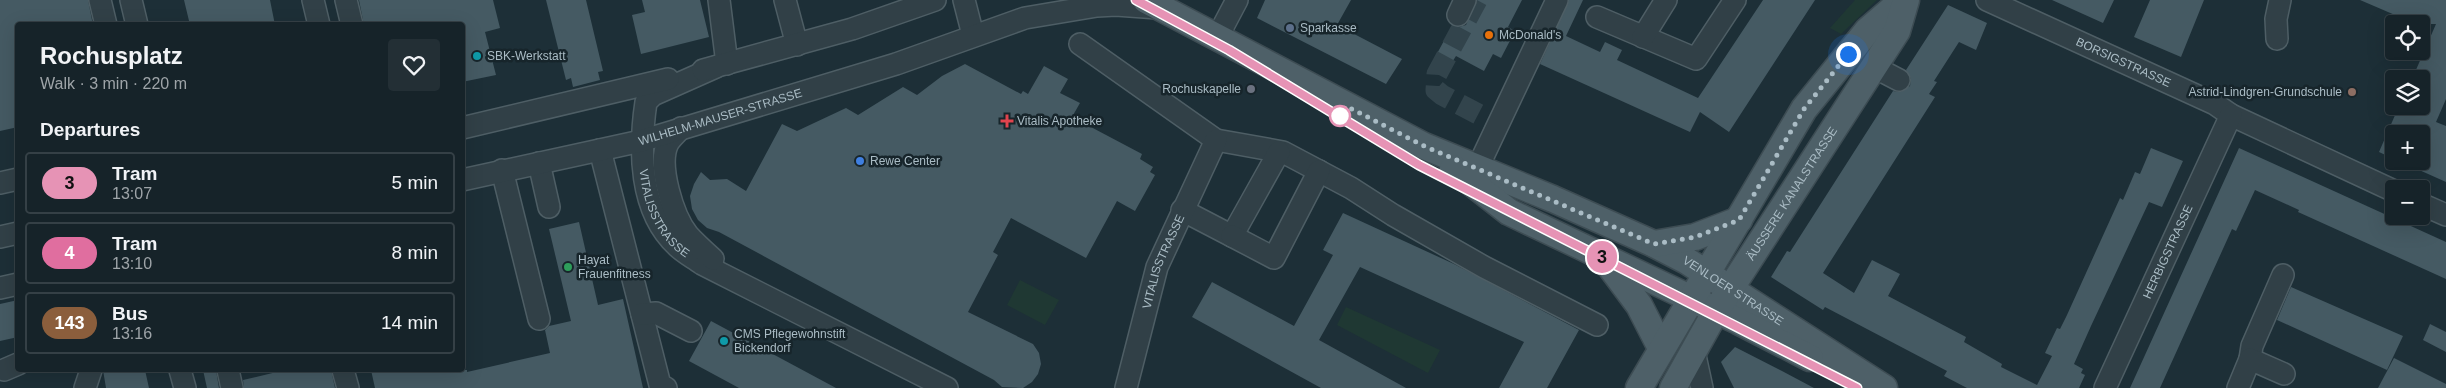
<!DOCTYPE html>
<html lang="en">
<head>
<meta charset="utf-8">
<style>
  :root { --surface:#162329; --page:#232f35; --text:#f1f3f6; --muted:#9ea4a8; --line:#354046 }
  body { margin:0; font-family:Arial,sans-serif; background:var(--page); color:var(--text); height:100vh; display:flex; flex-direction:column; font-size:19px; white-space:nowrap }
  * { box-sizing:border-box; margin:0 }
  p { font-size:16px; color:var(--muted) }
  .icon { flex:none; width:28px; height:28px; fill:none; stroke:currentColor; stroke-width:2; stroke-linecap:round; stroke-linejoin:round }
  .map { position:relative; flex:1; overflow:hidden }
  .panel { position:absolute; left:15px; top:22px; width:450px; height:350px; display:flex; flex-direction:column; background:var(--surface); border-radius:5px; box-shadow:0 5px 20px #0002,0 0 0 1px var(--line) }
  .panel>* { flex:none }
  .badge { padding:0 10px; border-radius:16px; font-size:18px; line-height:32px }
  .fabs { position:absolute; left:2385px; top:15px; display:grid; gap:10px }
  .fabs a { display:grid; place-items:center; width:45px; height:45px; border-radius:5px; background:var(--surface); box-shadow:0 5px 20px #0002,0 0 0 1px var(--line); font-size:25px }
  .you { position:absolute; width:25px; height:25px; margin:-12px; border:4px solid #fff; border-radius:50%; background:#1a73e8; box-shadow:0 0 0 8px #1a73e833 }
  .map>.badge { position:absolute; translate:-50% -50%; box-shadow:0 0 0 2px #fff }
  h2 { padding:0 25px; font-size:19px; line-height:45px }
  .round { display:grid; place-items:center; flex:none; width:52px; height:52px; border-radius:5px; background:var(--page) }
  .head { display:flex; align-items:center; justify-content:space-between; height:85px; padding:0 25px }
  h1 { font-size:24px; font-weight:800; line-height:38px }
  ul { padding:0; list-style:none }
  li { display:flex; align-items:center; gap:15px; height:62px; margin:0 10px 8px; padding:0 15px; border:2px solid var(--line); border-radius:5px }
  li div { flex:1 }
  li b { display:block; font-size:19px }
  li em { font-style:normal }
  li .badge { min-width:55px; font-weight:700; text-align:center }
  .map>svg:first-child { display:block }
</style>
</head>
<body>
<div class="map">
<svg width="2446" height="388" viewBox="0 0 2446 388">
  <rect width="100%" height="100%" fill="#1d2f37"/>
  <!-- green -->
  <path fill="#1f3833" d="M1855,0H1877L1841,34L1830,28Z
    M1020,280L1059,300L1045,325L1007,305Z
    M1346,307L1440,350L1428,373L1337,325Z"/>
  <!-- building -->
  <path fill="#455a63" d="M0,0H88L93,25H18V127L0,131Z
    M184,0H270L275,25H190Z
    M359,0H493L500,28L485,32L496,75L462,82V25H364Z
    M546,0H586L603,71L598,72L600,80L573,87L571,78L566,80Z
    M642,0H700L709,37L641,54L632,15L645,12Z
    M1265,0H1351L1337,25L1402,59L1386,84L1257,18Z
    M1477,0H1522L1508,27L1515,31L1501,58L1493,54L1484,71L1456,56L1444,75L1427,72L1452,26L1459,27L1466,25Z
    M1569,0H1583L1566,36L1600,52L1605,42L1622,50L1617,60L1698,98L1763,0H1815L1729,132L1700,112L1690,132L1540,64Z
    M2052,0H2114L2103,23Z
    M2150,0H2204L2181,57L2134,37Z
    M2360,0H2446V99L2436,122L2446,126V182L2399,161H2421V134H2394V159L2379,152L2399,106H2421V79H2412L2436,24H2416Z
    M1948,5L1987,23L1976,50L1959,42L1934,81L1937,82L1929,94L1935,97L1823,273L1854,293L1872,260L1900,274L1888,296L1966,337L1964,342L2002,364L2001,367L2037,385L2052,356L2045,353L2057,328L2060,329L2067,315L2120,198L2123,200L2135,172L2140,174L2151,148L2183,161L2162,207L2149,202L2091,326L2074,364L2083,369L2081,373L2085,375L2079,388H1967L1944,376L1947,371L1825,307L1823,310L1771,277L1787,251L1790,252L1893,91L1900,92L1910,86L1911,79L1906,70Z
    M965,64L1021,94L1023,91L1028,94L1044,66L1068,79L1060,93L1080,103L1072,117L1142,154L1140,159L1153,167L1150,172L1155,175L1135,211L1117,201L1086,258L1011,218L993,252L998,255L968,312L1033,344L1039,353L1041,364L1038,374L1032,382L1023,388L1002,387L994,380L719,232L707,228L698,220L692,209L690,196L694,184L701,172L710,180L727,179L746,191L782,124L797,131L846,108L858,115L903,87L917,95L942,76Z
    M2239,148L2446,242V279L2298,212L2299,210L2255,190L2236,231L2232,229L2160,388H2130Z
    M1343,213L1454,264L1579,330L1547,388H1499L1524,342L1360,267L1319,340L1406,388H1321L1192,317L1212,282L1294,326L1333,255L1323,250Z
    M579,222L598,305L623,299L643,388H375L371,370H467V372L550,353L545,330L549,326L571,321L549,229Z
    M2291,287L2403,336L2387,370L2277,320Z
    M18,300V337L0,341V304Z
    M711,321L836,388H739L689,361Z
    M2430,324L2446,332V352L2423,340Z
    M1735,347L1782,371L1814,388H1734L1721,362Z
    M2394,358L2446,384V388H2378Z
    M103,370H145L149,388H106Z
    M203,370H216L219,388H207Z
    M285,370H331L335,388H244L243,380Z"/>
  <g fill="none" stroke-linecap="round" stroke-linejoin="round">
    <!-- minor-tunnel -->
    <path stroke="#32444c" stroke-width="21" stroke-dasharray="21 11" stroke-linecap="butt" d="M1477,0L1437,74L1436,90L1442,95L1497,124"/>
    <defs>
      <g id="minor">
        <path d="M100,0L106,25"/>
        <path d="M131,0L137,25"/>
        <path d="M313,0L319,25"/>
        <path d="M346,0L352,25"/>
        <path d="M719,0L727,64"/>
        <path d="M785,0L797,45"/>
        <path d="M964,0L973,35"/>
        <path id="s1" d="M1987,0L2215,104L2231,115L2394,191"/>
        <path d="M1458,15L1465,0"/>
        <path d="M1597,17L1696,59L1735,0"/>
        <path d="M1218,36L1237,0"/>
        <path d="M1643,37L1666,0"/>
        <path d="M2277,39L2276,19L2280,0"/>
        <path d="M1080,44L1216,140L1283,152L1351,188L1393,215L1484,267L1597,325"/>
        <path id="s2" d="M716,67L653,95L646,102C639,149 639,211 677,246C684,253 694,258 702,264L947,388"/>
        <path d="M1874,67L1899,80"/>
        <path d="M703,70L852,29L935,0"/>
        <path d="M462,128L668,79"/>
        <path d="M681,128C677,133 671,138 668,143C657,165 673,216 688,235C695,243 704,251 713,259"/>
        <path d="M600,150L660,385L666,388"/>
        <path d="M539,163L549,207"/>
        <path d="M1477,169L1557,0"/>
        <path d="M502,170L539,319"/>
        <path id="s3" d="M462,180L641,141L896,64L1025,18L1097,6L1116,5L1158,8"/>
        <path d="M0,183L18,179"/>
        <path d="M2421,204L2446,215"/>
        <path d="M1182,210L1232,236L1279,152"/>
        <path d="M1232,236L1274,258L1319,171"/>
        <path d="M0,237L18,233"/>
        <path d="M0,288L18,284"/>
        <path d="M642,314L656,313L691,331"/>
        <path d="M1694,351L1702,388"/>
        <path d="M2250,359L2252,346L2283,275"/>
        <path d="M4,370L18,364"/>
        <path d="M180,370L185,388"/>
        <path d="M228,370L232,388"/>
        <path d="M343,370L348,388"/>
        <path d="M85,388L91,370"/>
        <path id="s4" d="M1126,388L1157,267L1216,140"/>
        <path id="s5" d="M2105,388L2231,115"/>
        <path d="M2238,388L2250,359L2284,374"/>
      </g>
      <g id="major">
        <path id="s6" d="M1146,0L1424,146L1553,199L1654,244L1687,261L1884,388"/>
        <path d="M1453,168L1509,212L1738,321L1810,358"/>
        <path d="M1654,244L1695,237L1739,220"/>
        <path d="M1607,262L1639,305L1661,348"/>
        <path d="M1639,388L1804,109L1868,30L1903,0"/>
        <path id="s7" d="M1673,388L1716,311L1897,31L1906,0"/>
      </g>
    </defs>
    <!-- minor casing -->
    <use href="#minor" stroke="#4e5e65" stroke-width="24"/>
    <!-- major casing -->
    <use href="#major" stroke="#3d4c53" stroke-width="29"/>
    <!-- minor -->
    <use href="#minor" stroke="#314047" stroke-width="21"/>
    <!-- major -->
    <use href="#major" stroke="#4e6068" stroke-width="26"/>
  </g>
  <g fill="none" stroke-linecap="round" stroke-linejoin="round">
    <defs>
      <path id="line" d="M1136,0L1229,50L1419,165L1857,388"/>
    </defs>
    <!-- line casing -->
    <use href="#line" stroke="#fff" stroke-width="11"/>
    <!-- line -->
    <use href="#line" stroke="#e693b5" stroke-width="8"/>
    <!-- walk -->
    <path stroke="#aabcc5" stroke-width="5" stroke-dasharray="0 9" d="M1340,116L1346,106L1424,146L1654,244L1695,237L1739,220L1804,109L1848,54"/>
  </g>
  <!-- markers -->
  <circle fill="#5c6f8a" stroke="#17252b" stroke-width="2" cx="1290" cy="28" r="5"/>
  <circle fill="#e8710a" stroke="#17252b" stroke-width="2" cx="1489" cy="35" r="5"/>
  <g fill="#0f9aa8" stroke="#17252b" stroke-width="2">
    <circle cx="477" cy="56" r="5"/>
    <circle cx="724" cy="341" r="5"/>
  </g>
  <circle fill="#6b7280" stroke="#17252b" stroke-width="2" cx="1251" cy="89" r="5"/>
  <circle fill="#8d6e63" stroke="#17252b" stroke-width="2" cx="2352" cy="92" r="5"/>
  <circle fill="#fff" stroke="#e693b5" stroke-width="2.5" cx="1340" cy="116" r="10"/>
  <path fill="#e0444e" stroke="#17252b" stroke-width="2" d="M1004.5 113.5h5v5h5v5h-5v5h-5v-5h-5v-5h5z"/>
  <circle fill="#3f7fe0" stroke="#17252b" stroke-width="2" cx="860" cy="161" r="5"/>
  <circle fill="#2e9e5b" stroke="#17252b" stroke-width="2" cx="568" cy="267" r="5"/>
  <g text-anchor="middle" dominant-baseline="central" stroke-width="5" stroke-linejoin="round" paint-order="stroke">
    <!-- poi labels -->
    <g font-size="12" fill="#aabcc5" stroke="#17252b" text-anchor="start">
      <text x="1300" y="28">Sparkasse</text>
      <text x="1499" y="35">McDonald's</text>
      <text x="487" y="56">SBK-Werkstatt</text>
      <text x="1241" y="89" text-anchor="end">Rochuskapelle</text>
      <text x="2342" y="92" text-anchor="end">Astrid-Lindgren-Grundschule</text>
      <text x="1017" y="121">Vitalis Apotheke</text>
      <text x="870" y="161">Rewe Center</text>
      <text x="578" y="260">Hayat<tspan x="578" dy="14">Frauenfitness</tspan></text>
      <text x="734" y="334">CMS Pflegewohnstift<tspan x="734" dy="14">Bickendorf</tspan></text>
    </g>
    <!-- street labels -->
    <g font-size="12" fill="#aabcc5" stroke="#17252b">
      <text stroke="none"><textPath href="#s1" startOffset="150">BORSIGSTRASSE</textPath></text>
      <text stroke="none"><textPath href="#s3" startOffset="266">WILHELM-MAUSER-STRASSE</textPath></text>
      <text stroke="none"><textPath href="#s7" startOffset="228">ÄUSSERE KANALSTRASSE</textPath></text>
      <text stroke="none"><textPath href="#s2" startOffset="196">VITALISSTRASSE</textPath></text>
      <text stroke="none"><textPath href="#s5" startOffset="150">HERBIGSTRASSE</textPath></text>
      <text stroke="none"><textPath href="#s4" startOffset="132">VITALISSTRASSE</textPath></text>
      <text stroke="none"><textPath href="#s6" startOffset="656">VENLOER STRASSE</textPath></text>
    </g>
  </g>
</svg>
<div class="fabs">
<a><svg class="icon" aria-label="locate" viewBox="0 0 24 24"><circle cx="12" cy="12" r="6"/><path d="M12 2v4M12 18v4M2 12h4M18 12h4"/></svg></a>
<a><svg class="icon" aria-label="layers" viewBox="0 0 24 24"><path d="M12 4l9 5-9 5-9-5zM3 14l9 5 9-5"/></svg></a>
<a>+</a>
<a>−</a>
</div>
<div class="you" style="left:1848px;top:54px"></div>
<b class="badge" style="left:1602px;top:257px;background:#e693b5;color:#111">3</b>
<section class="panel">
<div class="head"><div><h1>Rochusplatz</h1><p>Walk · 3 min · 220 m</p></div><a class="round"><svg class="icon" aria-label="heart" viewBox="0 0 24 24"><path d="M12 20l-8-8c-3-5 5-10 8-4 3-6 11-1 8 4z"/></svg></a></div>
<h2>Departures</h2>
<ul>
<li><span class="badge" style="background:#e693b5;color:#111">3</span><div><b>Tram</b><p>13:07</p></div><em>5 min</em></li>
<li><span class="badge" style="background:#e06e9f;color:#fff">4</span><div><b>Tram</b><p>13:10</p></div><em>8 min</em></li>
<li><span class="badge" style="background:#8b5e3c;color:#fff">143</span><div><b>Bus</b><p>13:16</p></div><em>14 min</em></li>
</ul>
</section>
</div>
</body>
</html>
